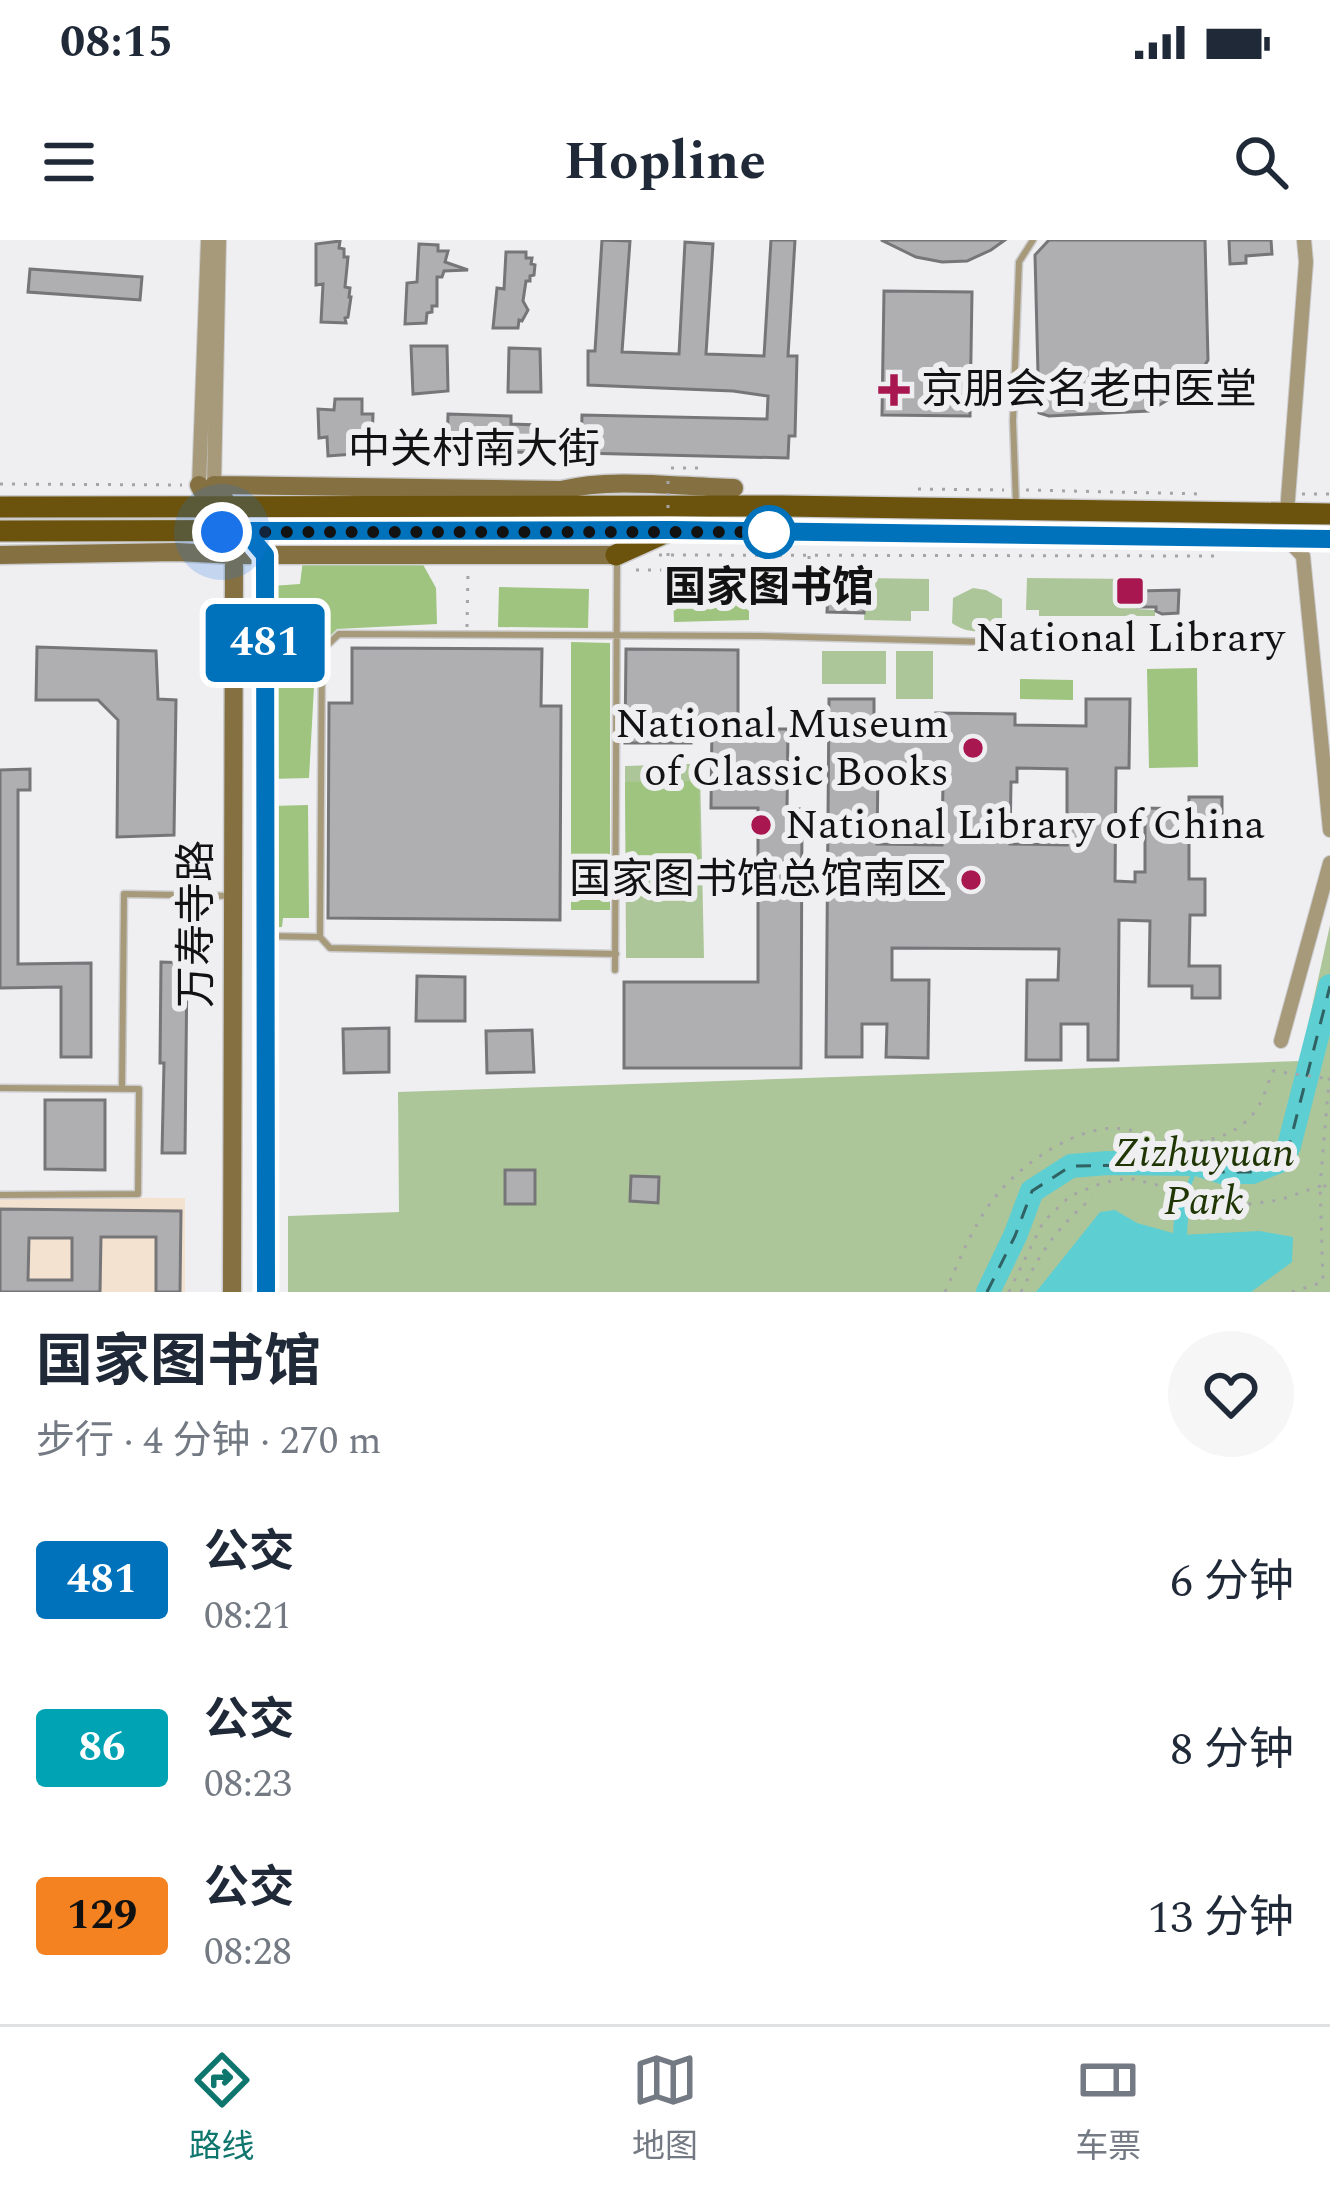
<!DOCTYPE html>
<html lang="zh">
<head>
<meta charset="utf-8">
<style>
  :root { --surface:#fff; --page:#f6f6f7; --text:#1f2937; --muted:#747a83; --line:#e0e1e3; --accent:#0f766e }
  body { margin:0; font-family:Spectral,"Noto Sans SC",serif; background:var(--page); color:var(--text); height:100vh; display:flex; flex-direction:column; font-size:45px; white-space:nowrap }
  * { box-sizing:border-box; margin:0 }
  p { font-size:39px; color:var(--muted) }
  .icon { flex:none; width:66px; height:66px; fill:none; stroke:currentColor; stroke-width:2; stroke-linecap:round; stroke-linejoin:round }
  .map { position:relative; height:1052px; overflow:hidden }
  .drawer { display:flex; flex-direction:column; background:var(--surface); flex:1 }
  .drawer>* { flex:none }
  .badge { padding:0 24px; border-radius:9px; font-size:42px; line-height:78px }
  .you { position:absolute; width:60px; height:60px; margin:-30px; border:9px solid #fff; border-radius:50%; background:#1a73e8; box-shadow:0 0 0 18px #1a73e833 }
  .map>.badge { position:absolute; translate:-50% -50%; box-shadow:0 0 0 6px #fff }
  .round { display:grid; place-items:center; flex:none; width:126px; height:126px; border-radius:63px; background:var(--page) }
  .overview { display:flex; align-items:center; justify-content:space-between; height:204px; padding:0 36px }
  h1 { font-size:57px; font-weight:700; line-height:90px }
  ul { padding:0; list-style:none }
  li { display:flex; align-items:center; gap:36px; height:168px; padding:0 36px }
  li div { flex:1 }
  li b { display:block; font-size:45px }
  li em { font-style:normal }
  li .badge { min-width:132px; font-weight:700; text-align:center }
  .status { display:flex; justify-content:space-between; align-items:center; height:84px; padding:0 60px; background:var(--surface); direction:ltr }
  .status svg { height:33px; fill:currentColor }
  header { display:flex; justify-content:space-between; align-items:center; height:156px; padding:0 36px; background:var(--surface); font-size:54px; font-weight:700 }
  .tab-bar { display:flex; justify-content:space-around; align-items:center; height:168px; border-top:3px solid var(--line); background:var(--surface); font-size:33px; color:var(--muted) }
  .tab-bar a { display:grid; justify-items:center; gap:6px }
  .tab-bar .current { color:var(--accent) }
  .map>svg:first-child { display:block }
</style>
</head>
<body>
<div class="status"><b>08:15</b><svg viewBox="0 0 49 12"><path d="M0 12V9h3v3zM5 12V6h3v6zM10 12V3h3v9zM15 12V0h3v12zM26 1h20v11H26zM47 4h2v5h-2z"/></svg></div>
<header><svg class="icon" aria-label="menu" viewBox="0 0 24 24"><path d="M4 6h16M4 12h16M4 18h16"/></svg>Hopline<svg class="icon" aria-label="search" viewBox="0 0 24 24"><circle cx="10" cy="10" r="6"/><path d="M15 15l6 6"/></svg></header>
<div class="map">
<svg width="1330" height="1052" viewBox="0 0 1330 1052">
  <rect width="100%" height="100%" fill="#efeff2"/>
  <!-- education -->
  <path fill="#f4e2d1" d="M0,957L185,958V1052H0Z"/>
  <!-- green -->
  <path fill="#adc699" d="M866,338L929,339V371H911V381L864,380Z
    M1027,338L1137,339V369L1155,370V376H1039V370H1026Z
    M973,348L986,350L1002,359V381C989,395 967,394 952,383L953,358Z
    M822,411H886V444H822Z
    M896,411H933V459H896Z
    M691,524L700,528L704,718H626L625,526Z
    M1330,685V1052H288V976L399,972L398,852L1300,821Z"/>
  <!-- forest -->
  <path fill="#9ec47f" d="M420,319L436,348L437,384L337,389L316,410L309,538L270,539L271,346L300,344L303,320Z
    M499,347L589,349L588,388L498,387Z
    M749,350V380L674,382L673,352Z
    M571,402L610,403V670H571Z
    M1197,428L1198,527L1149,528L1147,429Z
    M1020,439L1073,440V460L1020,459Z
    M699,541L700,624L626,625L625,542Z
    M308,565L309,678H283L282,687H270V566Z"/>
  <!-- water -->
  <path fill="#5dced2" d="M1115,970L1137,983L1180,995L1260,991L1293,997L1292,1022L1251,1052H1036L1100,972Z"/>
  <g fill="none" stroke-linecap="round" stroke-linejoin="round">
    <!-- stream -->
    <path stroke="#5dced2" stroke-width="4.5" d="M1182,964L1197,924"/>
    <!-- canal -->
    <path stroke="#5dced2" stroke-width="14" d="M1180,995L1182,964"/>
    <!-- river -->
    <path stroke="#5dced2" stroke-width="24" d="M988,1052L1015,996L1032,951L1071,926L1108,923L1197,924L1222,932H1252L1282,920L1289,906L1330,746"/>
    <!-- ferry -->
    <path stroke="#306163" stroke-width="3" stroke-dasharray="15 12" stroke-linecap="butt" d="M987,1052L1015,996L1032,951L1071,926L1197,924L1222,932H1252L1282,920L1289,906L1330,746"/>
  </g>
  <!-- building -->
  <path fill="#afafb2" stroke="#767679" stroke-width="3" fill-rule="evenodd" d="M602,0L630,1L622,112L679,114L685,2L713,4L706,114L764,116L771,0H795L788,116H797L795,196H789L788,218L581,213L582,175L767,179L768,156L733,151L588,145V111H595Z
    M881,0H1005L991,10L967,21L942,22L916,17Z
    M1049,0H1205L1208,120L1193,145L1149,171L1049,176L1039,173L1035,15Z
    M1229,0H1271L1272,14L1246,16V23L1230,24Z
    M340,1L339,8L344,9V17H348L345,47L350,48L349,57H351L348,77L345,78L346,83L321,82L323,44L316,45V4Z
    M419,4L438,5V11H448L445,22L468,30L444,31L442,37H437V66H432V72L427,73L426,83L405,84L407,43L417,42Z
    M506,12H526V18H532L531,24L535,25L534,35L530,36V41H526L523,61L528,70L522,81L519,80L518,88H493L497,48L504,49Z
    M30,29L142,37L140,60L28,52Z
    M884,51L972,52L970,176L882,175Z
    M411,106H447L448,151L413,154Z
    M509,108L540,109L541,152H508Z
    M335,159H362V174H373L372,203L354,204V214L328,216L327,197L319,198L318,169L334,170Z
    M448,174L511,176V184L538,185L537,213L447,209Z
    M1179,350L1178,373L1162,374L1156,371V367H1138L1139,351Z
    M828,354L864,355V373L827,372Z
    M37,407L156,411L158,459L176,460L174,595L117,597L118,480L98,460H36Z
    M352,408L542,409L541,466H561L560,680L328,678L329,463H352Z
    M626,409L738,410V489H788L787,569H802L801,828H624V742H758V568H711L712,482H691V503H625Z
    M829,459H874V488H936V473L1015,474V485L1086,486V459H1130L1129,528H1116L1115,641L1135,642V632H1145V568L1189,569V557H1222V588H1189V639H1205V675H1190L1189,726H1220V758H1192V746H1149L1150,681L1119,680L1118,820H1088V784H1061V820H1026L1027,740H1058L1059,709L892,708V740H929L928,818L886,817L887,784H862V817H826ZM878,527L933,528L932,543H943L942,605L877,604ZM1017,528L1067,529V605L1010,604L1011,542H1017Z
    M30,529V550H18V724L91,723V817H61V747L0,748V530Z
    M161,722L187,723L185,913H162L164,823H160Z
    M417,736L465,737V781H416Z
    M389,788V832L344,833L343,789Z
    M532,790L534,832L487,833L486,791Z
    M45,860H105V930L45,929Z
    M505,930H535V964H505Z
    M631,936L659,937L658,963L630,961Z
    M0,969L181,971L180,1052H156V997H101L100,1052H0ZM29,998H72V1040H28Z"/>
  <g fill="none" stroke-linecap="round" stroke-linejoin="round">
    <defs>
      <path id="lane" d="M1016,264L1013,181L1019,22L1033,0
        M269,696L320,697L330,708L616,714
        M320,697L322,410L339,394L762,396L1069,404
        M615,730L617,320
        M0,848L139,849L138,954L0,955
        M122,848L124,654L230,656"/>
      <path id="street" d="M199,245L208,0
        M214,245L219,0
        M1287,272L1306,22L1304,0
        M1288,300L1303,316L1330,590
        M1281,801L1330,623"/>
      <path id="secondary" d="M199,245L234,315L232,1052
        M214,245L265,315L266,1052
        M214,245L561,250C613,237 680,247 734,248
        M0,315L177,312L234,315H616"/>
      <path id="primary" d="M0,267L782,266L1330,274
        M0,291L672,290L1330,299
        M616,315L665,293"/>
    </defs>
    <!-- lane casing -->
    <use href="#lane" stroke="#ccccce" stroke-width="9"/>
    <!-- street casing -->
    <use href="#street" stroke="#ccccce" stroke-width="16"/>
    <!-- secondary casing -->
    <use href="#secondary" stroke="#ccccce" stroke-width="21"/>
    <!-- primary casing -->
    <use href="#primary" stroke="#ccccce" stroke-width="24"/>
    <!-- path -->
    <path stroke="#a5a5a8" stroke-width="3" stroke-dasharray="3 9" stroke-linecap="butt" d="M671,228H702
      M0,244L182,245
      M918,249L1004,250
      M1026,250L1202,254
      M1302,254H1330
      M659,315L1220,316
      M809,316V333
      M668,328V318
      M636,330H730V318
      M467,387L468,331
      M945,1052C973,990 986,951 1046,912C1065,900 1092,888 1115,888C1133,889 1152,897 1170,900C1203,906 1242,896 1259,865C1265,855 1268,842 1273,831L1330,839
      M1009,1052L1043,982L1070,956L1102,943L1128,938L1242,965L1280,960L1320,946L1330,830
      M1021,1052C1042,1009 1057,988 1093,957
      M1292,1052L1323,1042L1320,946H1330"/>
    <!-- lane -->
    <use href="#lane" stroke="#a79a7b" stroke-width="6"/>
    <!-- street -->
    <use href="#street" stroke="#a79a7b" stroke-width="14"/>
    <!-- secondary -->
    <use href="#secondary" stroke="#847041" stroke-width="18"/>
    <!-- primary -->
    <use href="#primary" stroke="#6b530d" stroke-width="21"/>
    <!-- path-bridge -->
    <path stroke="#a5a5a8" stroke-width="3" stroke-dasharray="3 9" stroke-linecap="butt" d="M668,241V318"/>
  </g>
  <g fill="none" stroke-linecap="round" stroke-linejoin="round">
    <defs>
      <path id="line" d="M266,1052L265,315L245,291L672,290L1330,299"/>
    </defs>
    <!-- line casing -->
    <use href="#line" stroke="#fff" stroke-width="27"/>
    <!-- line -->
    <use href="#line" stroke="#0072bc" stroke-width="18"/>
    <!-- walk -->
    <path stroke="#121213" stroke-width="12" stroke-dasharray="0 21.6" d="M222,292H769"/>
  </g>
  <!-- markers -->
  <g fill="#a91751" stroke="#efeff2" stroke-width="4.5">
    <path d="M888 132h12v12h12v12h-12v12h-12v-12h-12v-12h12z"/>
    <rect x="1115" y="336" width="30" height="30" rx="6"/>
    <circle cx="973" cy="508" r="12"/>
    <circle cx="761" cy="585" r="12"/>
    <circle cx="971" cy="640" r="12"/>
  </g>
  <circle fill="#fff" stroke="#0072bc" stroke-width="6" cx="769" cy="292" r="24"/>
  <g text-anchor="middle" dominant-baseline="central" stroke-width="12" stroke-linejoin="round" paint-order="stroke">
    <!-- poi labels -->
    <g font-size="42" fill="#121213" stroke="#efeff2" text-anchor="start">
      <text x="921" y="150">京朋会名老中医堂</text>
      <text x="1130" y="398" text-anchor="middle">National Library</text>
      <text x="949" y="484" text-anchor="end">National Museum<tspan x="949" dy="48">of Classic Books</tspan></text>
      <text x="785" y="585">National Library of China</text>
      <text x="947" y="640" text-anchor="end">国家图书馆总馆南区</text>
    </g>
    <!-- street labels -->
    <g font-size="42" fill="#121213" stroke="#efeff2">
      <text x="474" y="210">中关村南大街</text>
      <text transform="translate(197 684) rotate(-90)">万寿寺路</text>
    </g>
    <!-- stop labels -->
    <g font-size="42" font-weight="bold" fill="#121213" stroke="#efeff2">
      <text x="769" y="348">国家图书馆</text>
    </g>
    <!-- park labels -->
    <g font-size="42" font-style="italic" fill="#1f3604" stroke="#efeff2">
      <text x="1204" y="913">Zizhuyuan<tspan x="1204" dy="48">Park</tspan></text>
    </g>
  </g>
</svg>
<div class="you" style="left:222px;top:292px"></div>
<b class="badge" style="left:265px;top:403px;background:#0072bc;color:#fff">481</b>
</div>
<section class="drawer">
<div class="overview"><div><h1>国家图书馆</h1><p>步行 · 4 分钟 · 270 m</p></div><a class="round"><svg class="icon" aria-label="heart" viewBox="0 0 24 24"><path d="M12 20l-8-8c-3-5 5-10 8-4 3-6 11-1 8 4z"/></svg></a></div>
<ul>
<li><span class="badge" style="background:#0072bc;color:#fff">481</span><div><b>公交</b><p>08:21</p></div><em>6 分钟</em></li>
<li><span class="badge" style="background:#00a3b4;color:#fff">86</span><div><b>公交</b><p>08:23</p></div><em>8 分钟</em></li>
<li><span class="badge" style="background:#f58220;color:#111">129</span><div><b>公交</b><p>08:28</p></div><em>13 分钟</em></li>
</ul>
</section>
<nav class="tab-bar">
<a class="current"><svg class="icon" aria-label="directions" viewBox="0 0 24 24"><path d="M12 3l9 9-9 9-9-9zM9 14v-3h6M13 9l2 2-2 2"/></svg>路线</a>
<a><svg class="icon" aria-label="map" viewBox="0 0 24 24"><path d="M3 6l6-2 6 2 6-2v14l-6 2-6-2-6 2zM9 4v14M15 6v14"/></svg>地图</a>
<a><svg class="icon" aria-label="tickets" viewBox="0 0 24 24"><path d="M3 7h18v10H3zM15 7v10"/></svg>车票</a>
</nav>
</body>
</html>
